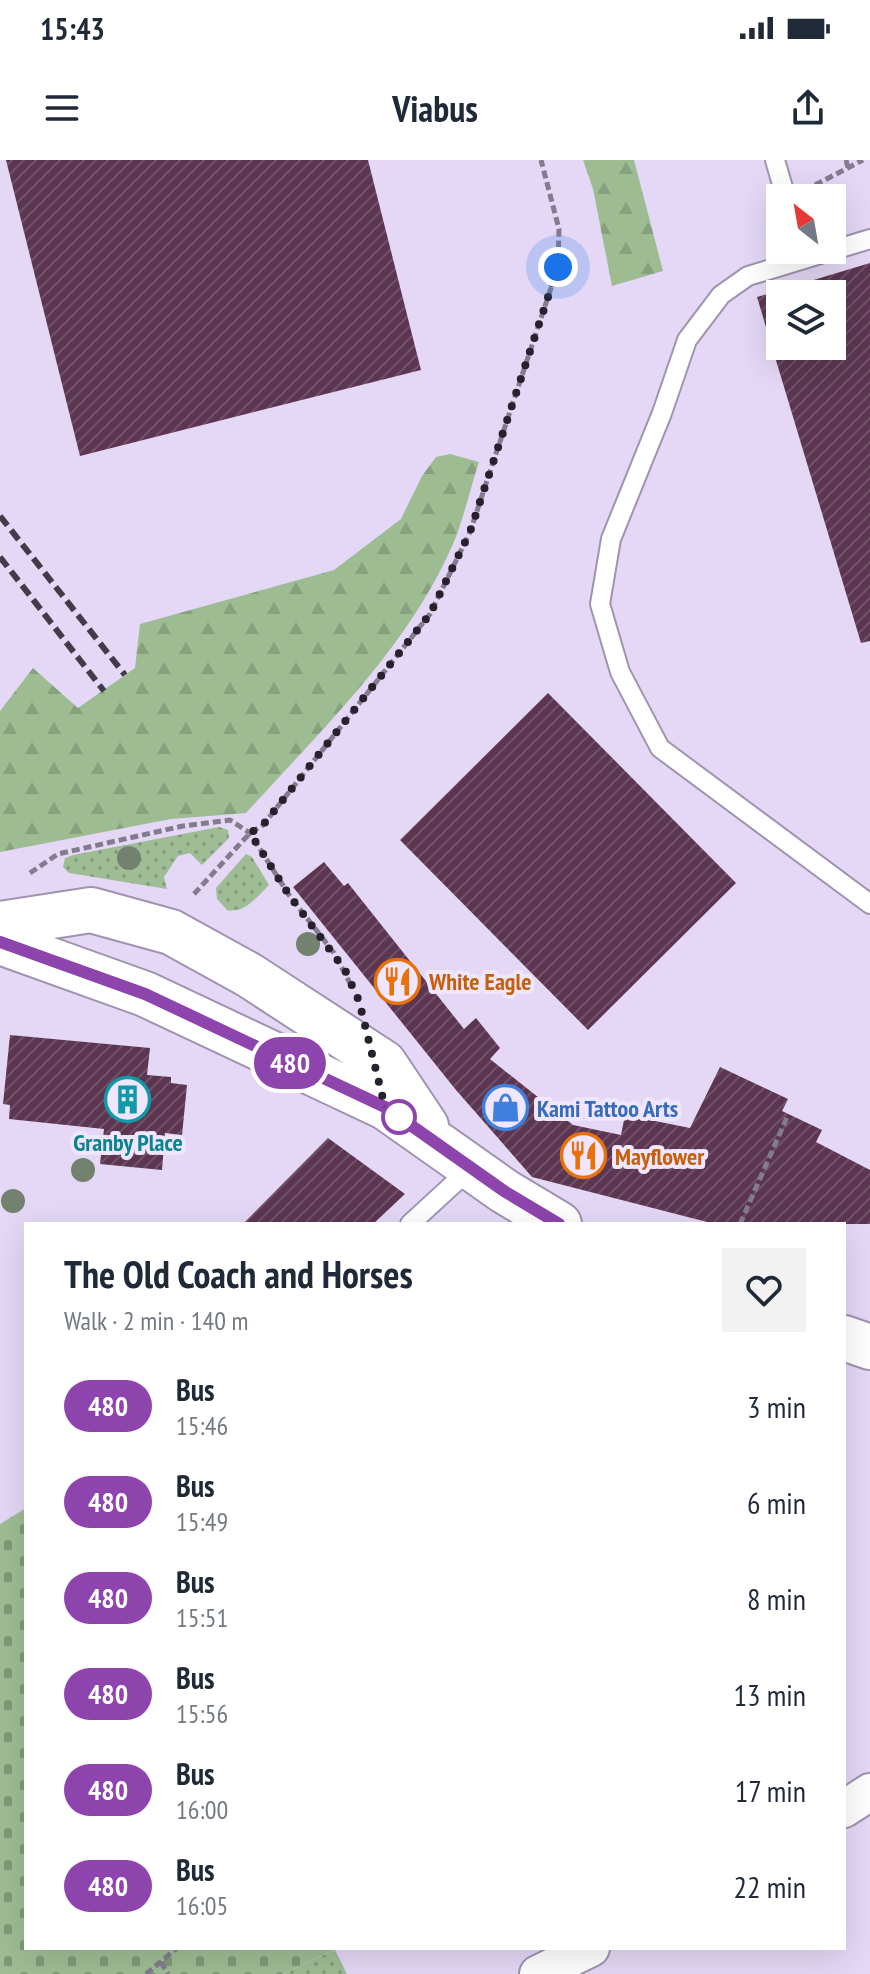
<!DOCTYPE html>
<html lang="en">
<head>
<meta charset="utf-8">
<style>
  :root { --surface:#fff; --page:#f2f2f3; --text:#1f2937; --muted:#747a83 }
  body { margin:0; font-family:"PT Sans Narrow",sans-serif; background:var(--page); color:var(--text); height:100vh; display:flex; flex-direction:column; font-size:30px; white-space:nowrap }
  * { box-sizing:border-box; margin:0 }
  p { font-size:26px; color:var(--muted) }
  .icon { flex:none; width:44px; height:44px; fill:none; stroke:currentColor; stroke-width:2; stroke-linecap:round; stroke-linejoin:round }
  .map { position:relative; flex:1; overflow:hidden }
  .panel { position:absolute; left:24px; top:1062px; width:822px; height:728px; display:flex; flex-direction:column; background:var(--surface); border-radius:0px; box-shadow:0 8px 32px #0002 }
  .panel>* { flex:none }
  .badge { padding:0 16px; border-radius:26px; font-size:28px; line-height:52px }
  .needle { width:52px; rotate:329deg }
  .tools { position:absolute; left:766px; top:24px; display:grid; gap:16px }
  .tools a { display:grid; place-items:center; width:80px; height:80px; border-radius:0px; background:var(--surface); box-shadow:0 8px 32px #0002; font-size:40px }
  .you { position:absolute; width:40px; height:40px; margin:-20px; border:6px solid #fff; border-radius:50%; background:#1a73e8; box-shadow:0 0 0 12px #1a73e833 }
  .map>.badge { position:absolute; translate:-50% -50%; box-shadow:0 0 0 4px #fff }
  .round { display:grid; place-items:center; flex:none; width:84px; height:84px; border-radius:0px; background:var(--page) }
  .headline { display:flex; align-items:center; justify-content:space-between; height:136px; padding:0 40px }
  h1 { font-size:38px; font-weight:600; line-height:60px }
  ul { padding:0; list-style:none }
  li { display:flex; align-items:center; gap:24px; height:96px; padding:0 40px }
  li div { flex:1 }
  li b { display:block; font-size:30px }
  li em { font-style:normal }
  li .badge { min-width:88px; font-weight:700; text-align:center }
  .status { display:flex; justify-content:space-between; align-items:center; height:56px; padding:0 40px; background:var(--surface); direction:ltr }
  .status svg { height:22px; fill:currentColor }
  header { display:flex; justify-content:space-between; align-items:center; height:104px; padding:0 40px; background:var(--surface); font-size:36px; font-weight:600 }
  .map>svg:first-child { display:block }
</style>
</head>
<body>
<div class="status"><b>15:43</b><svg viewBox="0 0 49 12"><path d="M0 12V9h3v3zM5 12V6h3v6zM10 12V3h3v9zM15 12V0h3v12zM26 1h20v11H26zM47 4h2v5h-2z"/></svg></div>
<header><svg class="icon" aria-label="menu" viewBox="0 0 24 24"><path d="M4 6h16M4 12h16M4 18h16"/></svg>Viabus<svg class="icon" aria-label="share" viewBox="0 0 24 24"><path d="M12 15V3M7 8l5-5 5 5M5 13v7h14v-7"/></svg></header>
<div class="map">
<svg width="870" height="1814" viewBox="0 0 870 1814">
  <defs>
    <pattern id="green-dots" width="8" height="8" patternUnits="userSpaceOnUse" patternTransform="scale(2)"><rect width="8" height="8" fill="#9ebd94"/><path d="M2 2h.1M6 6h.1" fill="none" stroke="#819979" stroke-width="1.8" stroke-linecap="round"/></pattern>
    <pattern id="forest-firs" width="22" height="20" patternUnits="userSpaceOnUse" patternTransform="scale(2)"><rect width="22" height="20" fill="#9dbc92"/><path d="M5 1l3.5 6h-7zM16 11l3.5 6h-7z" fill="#87a17e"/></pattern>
    <pattern id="cemetery-stones" width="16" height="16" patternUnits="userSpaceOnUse" patternTransform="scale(2)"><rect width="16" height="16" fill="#9ebd94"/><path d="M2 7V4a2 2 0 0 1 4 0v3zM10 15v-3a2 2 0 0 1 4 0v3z" fill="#819979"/></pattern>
    <pattern id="building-hatch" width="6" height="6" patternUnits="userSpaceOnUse" patternTransform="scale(2)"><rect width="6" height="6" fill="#5c3651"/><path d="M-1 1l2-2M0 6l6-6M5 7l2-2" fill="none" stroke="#705167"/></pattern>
  </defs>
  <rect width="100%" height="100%" fill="#e4d8f6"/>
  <!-- green -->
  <path fill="url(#green-dots)" d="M219,667L228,670L229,678L202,705L190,693L178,696L164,717L167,729L69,713L63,707L65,698L73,695Z
    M246,694L252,697L269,725C257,737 244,754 227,750L217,739L216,728Z
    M335,1790L347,1814H282Z"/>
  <!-- forest -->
  <path fill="url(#forest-firs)" d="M583,0H634L663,111L612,126L593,29Z
    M450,294L479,302C470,329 464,358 453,384C408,488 321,570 246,653L171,659L0,692V551L33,508L78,548L135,508L140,464L334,410L401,359L422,316L436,297Z"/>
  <!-- cemetery -->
  <path fill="url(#cemetery-stones)" d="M26,1348V1788H339L282,1814H0V1364Z"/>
  <!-- building -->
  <path fill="url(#building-hatch)" fill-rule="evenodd" d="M6,0H368L421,210L80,296Z
    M870,103V481L861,483L757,137ZM780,134H832V186H780Z
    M548,533L736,723L588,870L400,680Z
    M324,702L344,726L348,723L464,869L476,858L500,888L490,899L573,965L621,975L625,955L690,968L720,907L788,939L782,951L822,970L816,982L870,1010V1064H715L532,1017L456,930L293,727Z
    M10,875L150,888L147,915L171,917V923L187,925L182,975L165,973L162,1010L100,1004L104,969L9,959L10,945L3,944Z
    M328,978L405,1034L373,1064H243Z"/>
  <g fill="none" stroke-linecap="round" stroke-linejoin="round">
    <defs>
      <path id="lane" d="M775,0L786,38
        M870,79L748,116L721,135L687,180L662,253L611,379L600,444L620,512L660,588L870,744
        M410,1064L472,1007"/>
      <path id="street" d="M844,1649L870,1632
        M538,1814L591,1788"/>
      <path id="secondary" d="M0,764L91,750L171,772L249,815L384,903L426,966
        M0,782L145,834L385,947L504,1031L559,1064
        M844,1178L870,1187"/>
    </defs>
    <!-- lane casing -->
    <use href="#lane" stroke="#9f93af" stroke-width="22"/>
    <!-- street casing -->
    <use href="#street" stroke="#9f93af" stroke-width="40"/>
    <!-- secondary casing -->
    <use href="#secondary" stroke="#9f93af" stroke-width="48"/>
    <!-- path -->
    <path stroke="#837b8f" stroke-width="5" stroke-dasharray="8 4" stroke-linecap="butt" d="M846,0L848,8
      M815,25L863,0
      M30,713L58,694L183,666L230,660L250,673L289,735L334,793L352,827
      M194,734L250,673L263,665L430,454L470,372L558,107L559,69L541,0
      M740,1064L788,955
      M161,1802L168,1814
      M146,1814L177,1788"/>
    <!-- lane -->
    <use href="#lane" stroke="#fff" stroke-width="18"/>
    <!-- street -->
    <use href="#street" stroke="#fff" stroke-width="36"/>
    <!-- secondary -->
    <use href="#secondary" stroke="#fff" stroke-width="44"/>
    <!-- rail -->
    <path stroke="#423c4a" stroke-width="6" stroke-dasharray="12 6" stroke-linecap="butt" d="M0,356L125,515
      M0,397L104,531"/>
  </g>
  <!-- trees -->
  <g fill="#72826f">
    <circle cx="129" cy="698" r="12"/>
    <circle cx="308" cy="784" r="12"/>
    <circle cx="83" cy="1010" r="12"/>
    <circle cx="13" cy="1041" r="12"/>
  </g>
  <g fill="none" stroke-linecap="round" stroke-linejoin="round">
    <defs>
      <path id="line" d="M0,782L145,834L385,947L504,1031L559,1064"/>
    </defs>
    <!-- line casing -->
    <use href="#line" stroke="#fff" stroke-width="18"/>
    <!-- line -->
    <use href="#line" stroke="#8e44ad" stroke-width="12"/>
    <!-- walk -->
    <path stroke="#26212c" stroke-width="8" stroke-dasharray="0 14.4" d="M399,957L385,947L359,841L345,810L289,735L250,673L263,665L430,454L470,372L558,107"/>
  </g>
  <!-- icons -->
  <defs>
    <symbol id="restaurant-ring" viewBox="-11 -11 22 22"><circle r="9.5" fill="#f0e6ff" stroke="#e8710a" stroke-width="1.5"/><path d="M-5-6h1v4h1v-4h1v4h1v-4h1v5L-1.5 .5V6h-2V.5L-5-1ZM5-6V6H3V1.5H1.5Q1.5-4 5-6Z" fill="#e8710a"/></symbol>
    <symbol id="building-ring" viewBox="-11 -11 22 22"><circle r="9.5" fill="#f0e6ff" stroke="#0f9aa8" stroke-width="1.5"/><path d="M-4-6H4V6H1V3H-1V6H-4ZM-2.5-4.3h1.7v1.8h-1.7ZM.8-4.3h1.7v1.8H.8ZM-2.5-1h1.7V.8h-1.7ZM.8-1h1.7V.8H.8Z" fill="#0f9aa8"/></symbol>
    <symbol id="shop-ring" viewBox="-11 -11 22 22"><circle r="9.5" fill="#f0e6ff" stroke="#3f7fe0" stroke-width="1.5"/><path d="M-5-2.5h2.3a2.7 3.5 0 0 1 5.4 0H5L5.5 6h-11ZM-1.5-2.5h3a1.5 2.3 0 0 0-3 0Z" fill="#3f7fe0"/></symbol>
  </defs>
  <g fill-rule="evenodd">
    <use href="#restaurant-ring" x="372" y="796" width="51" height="51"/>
    <use href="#building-ring" x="102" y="914" width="51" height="51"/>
    <use href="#shop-ring" x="480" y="922" width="51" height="51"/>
    <use href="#restaurant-ring" x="558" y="970" width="51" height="51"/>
  </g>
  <!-- markers -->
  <circle fill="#fff" stroke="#8e44ad" stroke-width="4" cx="399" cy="957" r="16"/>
  <g text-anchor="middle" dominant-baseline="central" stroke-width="8" stroke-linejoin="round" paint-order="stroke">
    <!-- food labels -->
    <g font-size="24" font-weight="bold" fill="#c56008" stroke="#f0e6ff" text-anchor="start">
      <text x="429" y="821">White Eagle</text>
      <text x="615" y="996">Mayflower</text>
    </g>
    <!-- shop labels -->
    <g font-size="24" font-weight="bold" fill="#366cbe" stroke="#f0e6ff" text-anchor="start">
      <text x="537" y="948">Kami Tattoo Arts</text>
    </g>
    <!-- culture labels -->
    <g font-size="24" font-weight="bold" fill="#0d838f" stroke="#f0e6ff">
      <text x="128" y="982">Granby Place</text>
    </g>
  </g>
</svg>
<div class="tools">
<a><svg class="needle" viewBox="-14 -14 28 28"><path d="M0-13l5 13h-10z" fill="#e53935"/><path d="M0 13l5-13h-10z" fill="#747a83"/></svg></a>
<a><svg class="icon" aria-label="layers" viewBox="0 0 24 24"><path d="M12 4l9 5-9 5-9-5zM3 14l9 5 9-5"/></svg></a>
</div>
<div class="you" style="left:558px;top:107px"></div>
<b class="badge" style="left:290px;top:903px;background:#8e44ad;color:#fff">480</b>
<section class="panel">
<div class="headline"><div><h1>The Old Coach and Horses</h1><p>Walk · 2 min · 140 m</p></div><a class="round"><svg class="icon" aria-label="heart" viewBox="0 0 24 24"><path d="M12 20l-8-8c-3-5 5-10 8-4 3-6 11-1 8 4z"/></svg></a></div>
<ul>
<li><span class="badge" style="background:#8e44ad;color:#fff">480</span><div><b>Bus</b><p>15:46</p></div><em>3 min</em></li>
<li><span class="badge" style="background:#8e44ad;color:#fff">480</span><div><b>Bus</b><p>15:49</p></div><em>6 min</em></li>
<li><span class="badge" style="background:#8e44ad;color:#fff">480</span><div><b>Bus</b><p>15:51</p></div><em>8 min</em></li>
<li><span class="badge" style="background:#8e44ad;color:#fff">480</span><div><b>Bus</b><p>15:56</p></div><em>13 min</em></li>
<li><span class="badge" style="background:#8e44ad;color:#fff">480</span><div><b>Bus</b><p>16:00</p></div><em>17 min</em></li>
<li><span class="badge" style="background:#8e44ad;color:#fff">480</span><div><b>Bus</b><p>16:05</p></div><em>22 min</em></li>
</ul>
</section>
</div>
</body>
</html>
